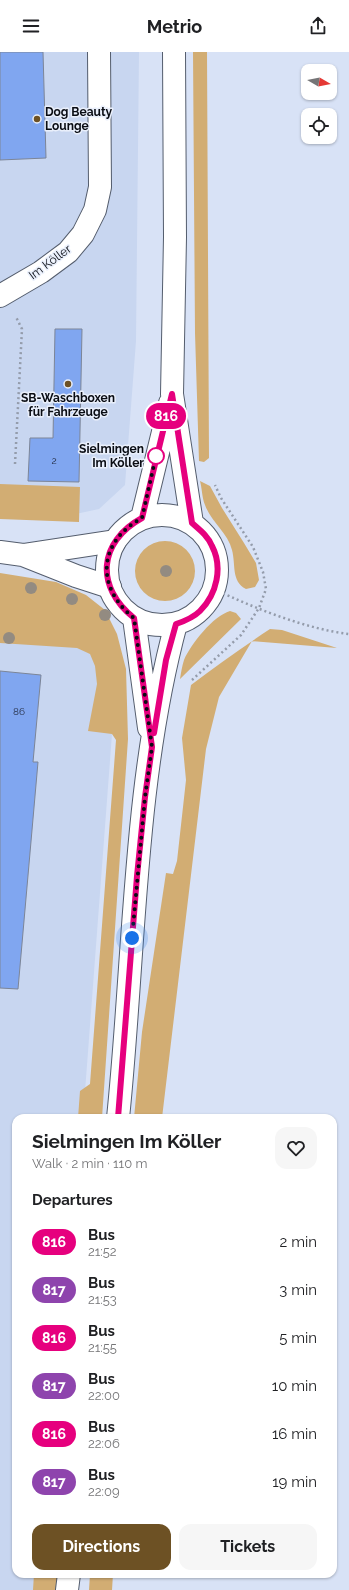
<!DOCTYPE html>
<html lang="en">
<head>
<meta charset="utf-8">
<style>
  :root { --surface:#fff; --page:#f6f6f6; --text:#202124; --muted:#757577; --accent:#6d5124 }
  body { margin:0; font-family:Raleway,sans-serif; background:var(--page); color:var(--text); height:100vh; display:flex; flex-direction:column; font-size:15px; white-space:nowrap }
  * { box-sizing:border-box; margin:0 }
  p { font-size:13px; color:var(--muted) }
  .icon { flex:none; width:22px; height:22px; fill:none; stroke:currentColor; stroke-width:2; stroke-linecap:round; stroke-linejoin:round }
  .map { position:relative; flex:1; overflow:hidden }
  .side { position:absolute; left:12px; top:1062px; width:325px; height:464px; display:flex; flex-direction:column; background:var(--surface); border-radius:12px; box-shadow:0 1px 3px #0004 }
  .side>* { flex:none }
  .badge { padding:0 8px; border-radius:13px; font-size:14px; line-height:26px }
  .needle { width:26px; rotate:99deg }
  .tools { position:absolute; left:301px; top:12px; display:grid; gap:8px }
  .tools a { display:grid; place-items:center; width:36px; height:36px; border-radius:8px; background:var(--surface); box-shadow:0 1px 3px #0004; font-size:20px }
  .you { position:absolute; width:20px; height:20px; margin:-10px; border:3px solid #fff; border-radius:50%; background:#1a73e8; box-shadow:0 0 0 6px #1a73e833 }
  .map>.badge { position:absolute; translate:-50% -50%; box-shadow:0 0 0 2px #fff }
  h2 { padding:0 20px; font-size:15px; line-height:36px }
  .round { display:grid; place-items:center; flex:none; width:42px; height:42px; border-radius:12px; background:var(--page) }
  .summary { display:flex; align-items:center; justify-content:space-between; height:68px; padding:0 20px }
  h1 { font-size:19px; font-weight:700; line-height:30px }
  .primary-button { display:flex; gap:8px; margin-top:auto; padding:8px 20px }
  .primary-button a { flex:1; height:46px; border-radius:12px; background:var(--accent); color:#fff; font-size:16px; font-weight:700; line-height:46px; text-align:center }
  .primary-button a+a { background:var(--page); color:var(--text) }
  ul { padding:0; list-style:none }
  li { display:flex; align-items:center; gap:12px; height:48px; padding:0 20px }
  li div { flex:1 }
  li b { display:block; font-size:15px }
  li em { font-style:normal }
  li .badge { min-width:44px; font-weight:700; text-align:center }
  header { display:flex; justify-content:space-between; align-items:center; height:52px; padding:0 20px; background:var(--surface); font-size:18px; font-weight:700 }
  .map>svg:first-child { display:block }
</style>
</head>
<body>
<header><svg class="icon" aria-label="menu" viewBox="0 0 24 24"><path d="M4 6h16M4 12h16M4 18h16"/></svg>Metrio<svg class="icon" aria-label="share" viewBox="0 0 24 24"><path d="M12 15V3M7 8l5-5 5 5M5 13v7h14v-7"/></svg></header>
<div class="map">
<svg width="349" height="1538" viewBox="0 0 349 1538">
  <rect width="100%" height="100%" fill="#d8e2f6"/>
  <!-- built -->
  <path fill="#c8d6f0" d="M0,0H139L136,289L125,433L99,457L71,463L0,454Z
    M0,530L91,570L112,682L83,1066H16V1522H45L44,1538H0Z"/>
  <!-- green -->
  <path fill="#d2ad73" d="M193,0H207L209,406L204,410L199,409L195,281Z
    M200,429L210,434L222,456L244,491L256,511L259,528L255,535L246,537C231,529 236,513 232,498C228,481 211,470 205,453C202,446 202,436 200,429Z
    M0,432L80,435L79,470L0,467Z
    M135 519a30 30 0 1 1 60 0a30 30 0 1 1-60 0Z
    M0,521L56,530L86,543L105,558L117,582L126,617L128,687L102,1066H78L80,1039L90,1032L116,688L112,682L88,679L97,632L95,614L90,602L77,596L0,591Z
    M230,559L236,561L241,567L180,627C181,621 182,614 184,608C191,592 213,564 230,559Z
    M270,577L282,578L337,596L252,589L219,645L206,697L162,1066H134L142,980L166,821L173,822L177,809L186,728L182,686L191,633C217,613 243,595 270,577Z
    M34,1522H59L57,1538H33Z
    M90,1522H113L112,1538H89Z"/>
  <!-- building -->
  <path fill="#80a6f0" stroke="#7c8597" d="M0,0H43L46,106L0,108Z
    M55,277H82L79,430L28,429L30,386H53Z
    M0,619L41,623L33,710H38L18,937L0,936Z"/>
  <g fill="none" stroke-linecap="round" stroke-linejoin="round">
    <defs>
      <path id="minor" d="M0,244L41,220L68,200L83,182L95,158L100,135L99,0"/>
      <path id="tertiary" d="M0,500L23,503L115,489
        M23,503L76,524L110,535"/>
      <path id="secondary" d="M174,0L175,185L172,342L192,471
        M107 518a55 55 0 1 1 110 0a55 55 0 1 1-110 0Z
        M142,466L170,351
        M134,566L149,676
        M118,1066C135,902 133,732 176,572
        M67,1538L69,1522"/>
    </defs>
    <!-- minor casing -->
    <use href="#minor" stroke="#545d6d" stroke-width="24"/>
    <!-- tertiary casing -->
    <use href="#tertiary" stroke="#545d6d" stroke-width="24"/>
    <!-- secondary casing -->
    <use href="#secondary" stroke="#545d6d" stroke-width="24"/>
    <!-- path -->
    <path stroke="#949cab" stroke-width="2.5" stroke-dasharray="2 3" stroke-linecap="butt" d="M15,412L22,277L16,265
      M214,537C254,556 306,577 349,582
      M192,628L241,583L259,556L266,537L263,520L253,495L221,446L215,433"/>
    <!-- minor -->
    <use href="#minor" stroke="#fff" stroke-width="22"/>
    <!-- tertiary -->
    <use href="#tertiary" stroke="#fff" stroke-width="22"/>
    <!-- secondary -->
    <use href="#secondary" stroke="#fff" stroke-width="22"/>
  </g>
  <!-- trees -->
  <g fill="#938b81">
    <circle cx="166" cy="519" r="6"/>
    <circle cx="31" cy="536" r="6"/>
    <circle cx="72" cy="547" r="6"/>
    <circle cx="105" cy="563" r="6"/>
    <circle cx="9" cy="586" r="6"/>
  </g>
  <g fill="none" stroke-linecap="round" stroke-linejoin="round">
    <defs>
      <path id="line" d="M118,1066L137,824L145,745L152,695L134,566C95,535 98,490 142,466L172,342L192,471C200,478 208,484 212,494C223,515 217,542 200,559C194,565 185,569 176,572L166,608L154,681"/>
    </defs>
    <!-- line casing -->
    <use href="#line" stroke="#fff" stroke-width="9"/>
    <!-- line -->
    <use href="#line" stroke="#e6007e" stroke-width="6"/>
    <!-- walk -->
    <path stroke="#090c13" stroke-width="4" stroke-dasharray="0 7.2" d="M132,886L145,745L152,695L134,566C95,535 98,490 142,466L156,404"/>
  </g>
  <!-- markers -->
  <g fill="#6d5124" stroke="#e9effb" stroke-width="1.5">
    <circle cx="37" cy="67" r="4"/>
    <circle cx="68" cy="332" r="4"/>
  </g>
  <circle fill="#fff" stroke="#e6007e" stroke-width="2" cx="156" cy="404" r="8"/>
  <g text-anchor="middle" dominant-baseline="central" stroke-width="3" stroke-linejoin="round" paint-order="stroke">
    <!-- number labels -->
    <g font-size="10" fill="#27324a">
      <text x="54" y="408">2</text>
      <text x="19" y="659">86</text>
    </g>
    <!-- poi labels -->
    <g font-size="12" font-weight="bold" fill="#090c13" stroke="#e9effb" text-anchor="start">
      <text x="45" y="60">Dog Beauty<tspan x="45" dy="14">Lounge</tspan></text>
      <text x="68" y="346" text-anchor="middle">SB-Waschboxen<tspan x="68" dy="14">für Fahrzeuge</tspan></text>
    </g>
    <!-- street labels -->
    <g font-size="12" fill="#090c13" stroke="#e9effb">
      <text transform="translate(50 210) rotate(-37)">Im Köller</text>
    </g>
    <!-- stop labels -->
    <g font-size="12" font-weight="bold" fill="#090c13" stroke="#e9effb" text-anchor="end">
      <text x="144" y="397">Sielmingen<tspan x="144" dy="14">Im Köller</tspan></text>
    </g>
  </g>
</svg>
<div class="tools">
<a><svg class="needle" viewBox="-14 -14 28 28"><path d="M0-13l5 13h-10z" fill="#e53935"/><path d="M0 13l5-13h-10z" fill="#757577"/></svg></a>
<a><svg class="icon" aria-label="locate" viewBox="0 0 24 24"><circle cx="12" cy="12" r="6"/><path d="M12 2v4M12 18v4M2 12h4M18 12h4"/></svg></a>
</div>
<div class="you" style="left:132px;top:886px"></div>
<b class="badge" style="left:166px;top:364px;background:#e6007e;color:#fff">816</b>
<section class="side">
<div class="summary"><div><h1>Sielmingen Im Köller</h1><p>Walk · 2 min · 110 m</p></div><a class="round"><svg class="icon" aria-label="heart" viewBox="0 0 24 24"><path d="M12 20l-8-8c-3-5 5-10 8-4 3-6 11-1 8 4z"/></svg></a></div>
<h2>Departures</h2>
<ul>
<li><span class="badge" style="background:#e6007e;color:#fff">816</span><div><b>Bus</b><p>21:52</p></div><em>2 min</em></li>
<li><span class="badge" style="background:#8e44ad;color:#fff">817</span><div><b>Bus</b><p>21:53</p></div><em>3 min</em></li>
<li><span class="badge" style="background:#e6007e;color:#fff">816</span><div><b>Bus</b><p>21:55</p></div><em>5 min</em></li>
<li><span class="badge" style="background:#8e44ad;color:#fff">817</span><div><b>Bus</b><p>22:00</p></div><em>10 min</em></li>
<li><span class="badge" style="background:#e6007e;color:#fff">816</span><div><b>Bus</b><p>22:06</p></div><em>16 min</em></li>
<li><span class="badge" style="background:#8e44ad;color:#fff">817</span><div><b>Bus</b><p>22:09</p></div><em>19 min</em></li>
</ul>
<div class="primary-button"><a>Directions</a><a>Tickets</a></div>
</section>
</div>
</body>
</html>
